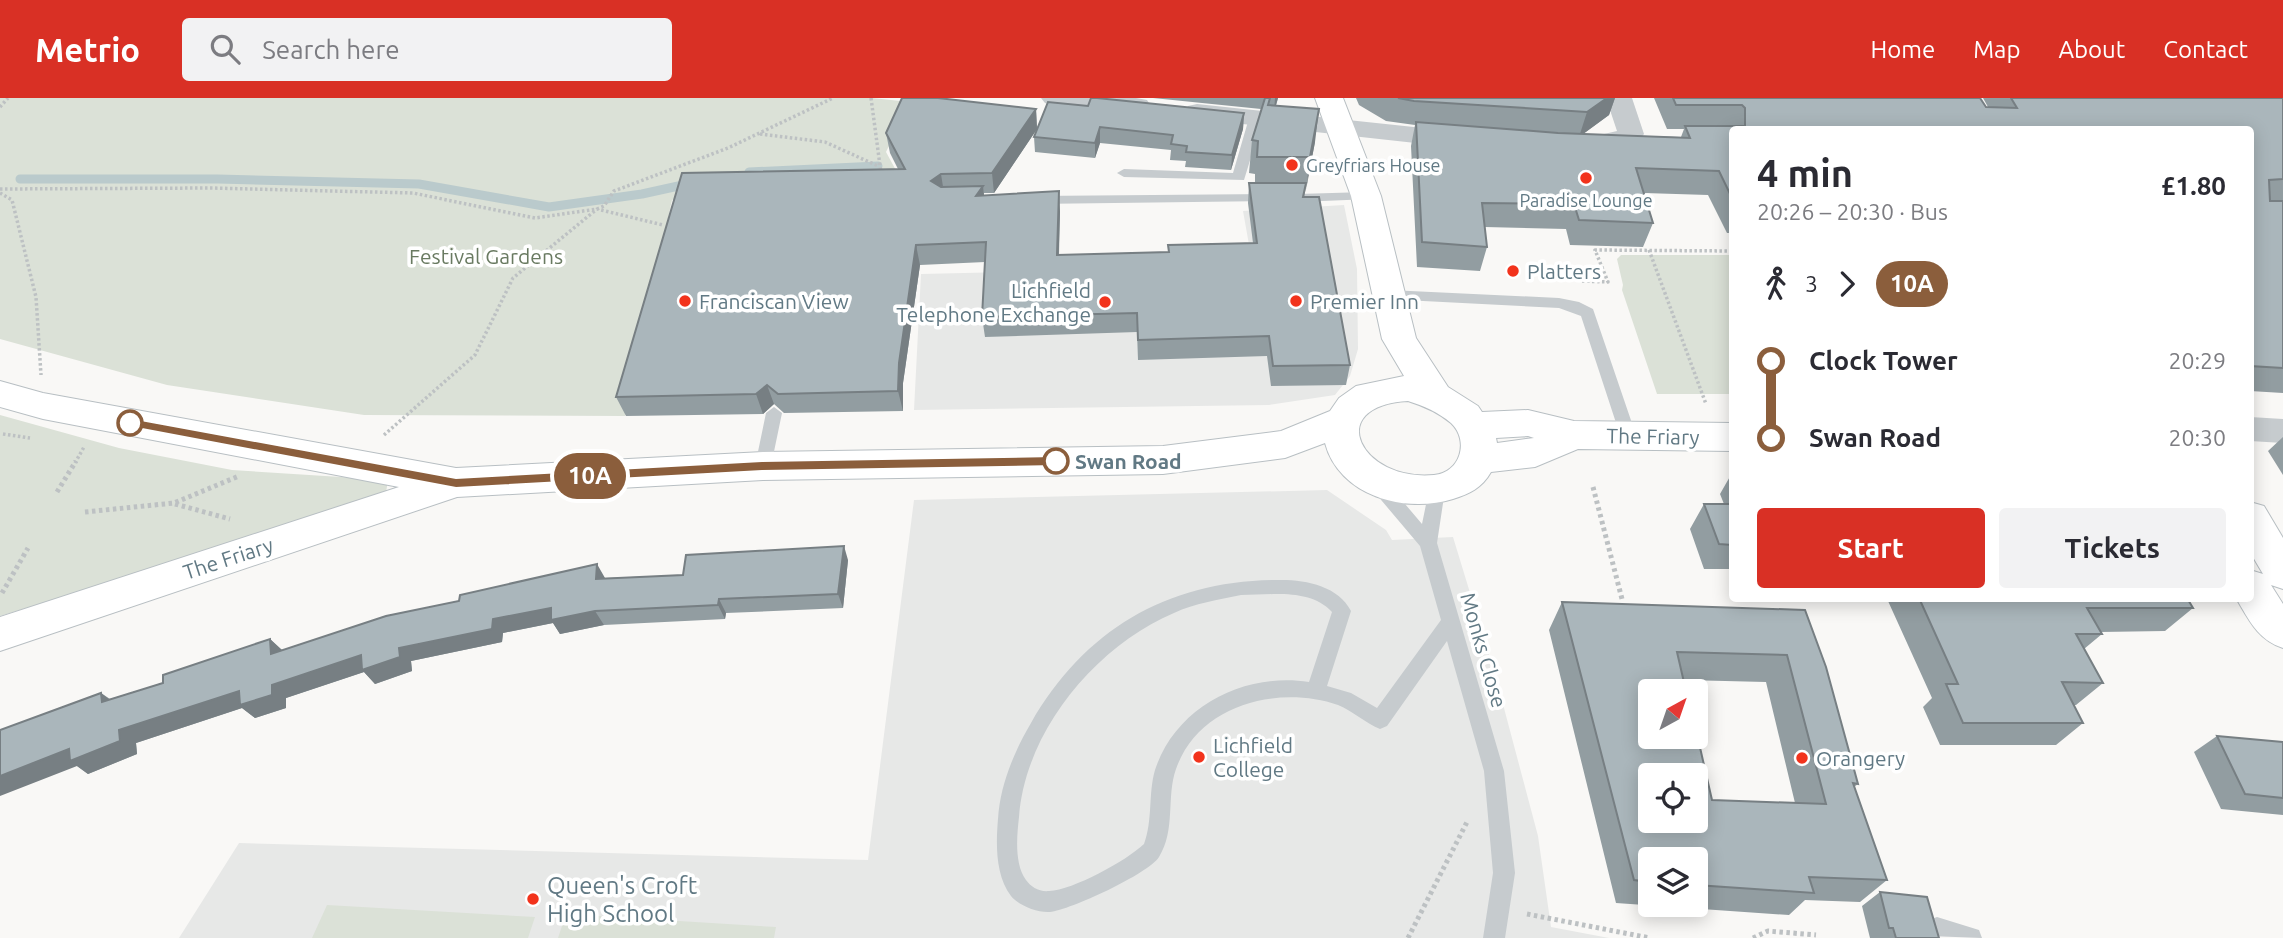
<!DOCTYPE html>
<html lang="en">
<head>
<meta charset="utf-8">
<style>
  :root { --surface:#fff; --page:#f2f2f3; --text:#2b2b33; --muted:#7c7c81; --accent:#d93025 }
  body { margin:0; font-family:Ubuntu,sans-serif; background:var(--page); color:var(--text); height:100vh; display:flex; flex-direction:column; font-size:26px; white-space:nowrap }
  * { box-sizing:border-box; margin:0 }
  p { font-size:23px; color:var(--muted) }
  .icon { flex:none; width:38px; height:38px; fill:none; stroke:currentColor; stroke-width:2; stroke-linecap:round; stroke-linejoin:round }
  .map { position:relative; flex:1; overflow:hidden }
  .side { position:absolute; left:1729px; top:28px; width:525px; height:476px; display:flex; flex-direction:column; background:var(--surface); border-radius:7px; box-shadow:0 4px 18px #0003 }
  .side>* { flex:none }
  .badge { padding:0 14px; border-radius:23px; font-size:24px; line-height:46px }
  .needle { width:46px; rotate:40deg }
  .fabs { position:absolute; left:1638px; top:581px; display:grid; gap:14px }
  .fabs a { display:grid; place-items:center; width:70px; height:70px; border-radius:7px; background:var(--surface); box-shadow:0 4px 18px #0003; font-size:35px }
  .map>.badge { position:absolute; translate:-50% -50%; box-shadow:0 0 0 4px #fff }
  .legs { display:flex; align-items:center; gap:10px; height:77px; padding:0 28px; font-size:23px }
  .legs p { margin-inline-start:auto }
  .headline { display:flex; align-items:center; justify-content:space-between; height:119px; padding:0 28px }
  h1 { font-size:38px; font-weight:700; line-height:52px }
  .primary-button { display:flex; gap:14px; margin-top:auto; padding:14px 28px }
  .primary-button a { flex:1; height:80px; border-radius:7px; background:var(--accent); color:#fff; font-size:28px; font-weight:700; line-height:80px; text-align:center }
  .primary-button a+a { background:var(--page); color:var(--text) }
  ul { padding:0 28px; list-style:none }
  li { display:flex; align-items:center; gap:24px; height:77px; font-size:26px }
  li i { display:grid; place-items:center; width:10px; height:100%; margin:0 9px; background:currentColor }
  li i::after { content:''; width:18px; height:18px; margin:-9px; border:5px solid; border-radius:50%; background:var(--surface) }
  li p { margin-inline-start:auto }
  li:first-child i { background:linear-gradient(#0000 50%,currentColor 0) }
  li:last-child i { background:linear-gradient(currentColor 50%,#0000 0) }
  header { display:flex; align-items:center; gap:42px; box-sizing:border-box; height:98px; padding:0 35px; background:var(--accent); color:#fff }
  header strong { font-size:33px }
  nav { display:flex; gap:38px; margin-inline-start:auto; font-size:24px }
  .search { width:490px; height:63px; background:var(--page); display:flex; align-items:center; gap:18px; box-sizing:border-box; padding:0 24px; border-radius:7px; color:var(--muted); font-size:26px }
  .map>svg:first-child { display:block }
</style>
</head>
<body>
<header>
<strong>Metrio</strong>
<div class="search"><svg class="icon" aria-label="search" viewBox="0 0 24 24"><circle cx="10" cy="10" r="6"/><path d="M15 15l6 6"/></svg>Search here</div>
<nav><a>Home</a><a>Map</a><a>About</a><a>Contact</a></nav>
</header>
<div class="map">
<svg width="2283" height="840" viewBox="0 0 2283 840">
  <rect width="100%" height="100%" fill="#f9f8f6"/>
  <!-- built -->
  <path fill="#e7e8e7" d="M1344,107L1357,171L1358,251L1350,278L1335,297L1269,307L914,312L921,176L1085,172L1251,158L1243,113Z
    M1327,392L1386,432L1392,442L1453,439L1496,580L1538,738L1551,829L1609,840H179L239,745L868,762L914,402Z"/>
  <!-- green -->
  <path fill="#dbe1d7" d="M0,0H872L910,4L886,54L898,76L689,95L672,102L625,318L364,317L167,287L0,241Z
    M1621,157H1732V296H1657L1622,192L1623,187L1617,161Z
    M0,317L119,350L232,372L388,382L385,401L0,518Z
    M327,807L535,819L528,840H312Z
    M566,816L776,829L774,840H558Z"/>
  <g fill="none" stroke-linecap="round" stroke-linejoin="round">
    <!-- stream -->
    <path stroke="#bacacc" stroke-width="9" d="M749,74L878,68
      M20,81H218L419,86L549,109L642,96L692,85"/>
    <defs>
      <path id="secondary" d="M1315,0H1343L1381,98L1416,240L1448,289L1478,308L1482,314L1528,312L1574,323L1732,325V353L1578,351L1535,369L1491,374C1482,390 1469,396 1453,401C1405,416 1339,398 1325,345L1285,360L1163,376L763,382L457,399L0,553V519L399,389L43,321L0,309V283L43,295L456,370L763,354L1163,348L1281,333L1330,313L1339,300L1356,288L1404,278L1382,241L1351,98ZM1408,303C1424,308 1438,314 1451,325C1470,343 1460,375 1434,377C1361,384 1322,308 1408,303ZM1528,338L1534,340L1497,345L1496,340Z
        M2250,404L2264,408L2283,440V491L2271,487L2283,506V550C2258,542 2249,522 2236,500H2250V472L2263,476L2250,454Z"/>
    </defs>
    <!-- secondary casing -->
    <use href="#secondary" stroke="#b8bfc3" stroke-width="2"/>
    <!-- path-far1 -->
    <path stroke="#bdc1c3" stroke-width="3.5" stroke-dasharray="2.5 2.5" stroke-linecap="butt" d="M871,0L881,75
      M0,9L8,0
      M760,36L825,44L878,68
      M0,91L211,90L413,95L535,120L597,111L604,108L614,93L728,50L833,0
      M0,95L12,102L36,199L41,277
      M1649,152L1706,306
      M1582,183L1608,184L1595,152L1732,153
      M3,336L30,340
      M384,337L475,257L513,180L597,111L663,127
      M75,365L84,349"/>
    <!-- path -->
    <path stroke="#bdc1c3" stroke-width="5" stroke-dasharray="3.5 3.5" stroke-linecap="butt" d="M1593,389L1622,501
      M57,394L76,363
      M175,406L230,421
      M85,414L174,405L239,378
      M2,495L28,450
      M1527,816L1650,840
      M1408,840L1468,722
      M1753,840L1768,833L1816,837"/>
    <!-- lane -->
    <path fill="#c6cbce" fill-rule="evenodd" d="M1256,16L1263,20L1244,82L1124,79L1117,75L1124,71L1233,75L1249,20Z
      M1366,94L1373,98L1371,101L1298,104L1291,100L1298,96Z
      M1270,96L1275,97V103L1035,106L1028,102L1035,98Z
      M1389,192L1559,200L1579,204L1593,211L1636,337L1634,341H1622L1620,337L1581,218L1559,210L1384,201L1381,197L1384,193Z
      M774,309L782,315L771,368L769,373H757L755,368L766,315Z
      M1377,378L1383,380L1422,426L1430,387H1442L1445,392L1437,445L1504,673L1515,775L1505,840H1483L1493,775L1484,673L1447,543L1387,628L1380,631C1365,625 1353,613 1338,607C1280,587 1199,605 1176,671C1166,699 1176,732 1159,759C1148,776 1070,812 1050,814C1038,815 1019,808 1011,798C995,777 996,745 998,721C1000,687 1014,654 1031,625C1085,531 1168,483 1276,482C1303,481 1338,487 1351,513L1327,588L1351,595L1377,610L1441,522L1420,448L1371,390L1368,385L1371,380ZM1241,497C1271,497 1310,490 1332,514L1309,584C1245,574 1176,608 1155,672C1148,696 1153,722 1144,746C1126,763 1073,792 1049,793C1039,794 1031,789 1026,782C1014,766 1017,737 1019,719C1025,633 1096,548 1174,515C1195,505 1218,502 1241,497Z
      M1937,819L1979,832L1982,840L1929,838L1926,830L1929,822Z"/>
    <!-- street -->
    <path fill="#c6cbce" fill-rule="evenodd" d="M1041,0H1136L1147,2L1151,8L1147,14L1138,16L1054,8L1045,5Z
      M1606,0H1632L1644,36C1632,53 1594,60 1574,55L1571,49L1574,43L1617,33Z
      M1197,6L1461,34L1470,36L1474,42L1470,48L1461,50L1188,20L1184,14L1188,8Z
      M2250,319L2283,321V345L2250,343Z"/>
    <!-- secondary -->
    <use href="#secondary" fill="#fff" fill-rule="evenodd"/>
  </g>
  <!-- wall -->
  <path fill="#929da1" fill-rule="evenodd" d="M1153,0H1278L1276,8L1315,44L1304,99L1350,267L1346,287L1271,288L1267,258L1138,262L1137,234L985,239L982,219L985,164L920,167L903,285V313L784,315L774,306L763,316L626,318L616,299L898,71L890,55L886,35L1036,11L1037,31L994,95H984V97L1060,113L1059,157L1168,154L1253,145L1248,105L1249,85H1255V76L1249,75L1252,42L1261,11Z
    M1356,0H1615L1609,17L1583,36L1681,39L1684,31H1667L1654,0H1980L1986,9H1988L1983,0H2283V295L2250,293V32H1732V135H1727L1708,97L1644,95L1653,125L1643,149L1570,147L1566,131L1485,129L1487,149L1480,173L1417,169L1411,48L1415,27L1386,23L1359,7Z
    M1088,8L1244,15L1243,31L1231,72L1185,69L1186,63L1170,62L1171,52L1100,45L1095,60L1035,54L1034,39Z
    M2283,339V377L2268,353Z
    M1732,375V471H1704L1690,431L1704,406H1724L1720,396Z
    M848,462L843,510L726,515L725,521L604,527L560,536L553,525L503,535L502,544L411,563L412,573L375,586L364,574L286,600V610L255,620L242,610L136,645L137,656L88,676L77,668L101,595L110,601L163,585L270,541L282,552L605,480L683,477Z
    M1759,500H2187L2193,510L2165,533L2100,534L2102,536L2084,551L2103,585L2076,607H2074L2083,625L2056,647H1940L1923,609L1932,600L1888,503H1760Z
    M1562,504L1805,512L1858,686L1854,689L1887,782L1860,804L1805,802L1789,817L1616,805L1549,532ZM1684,582L1766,584L1795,705L1712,702ZM1650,761H1696V807H1650Z
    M2217,638L2283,644V717L2221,711L2194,654Z
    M1880,794L1939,840H1870L1862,808Z"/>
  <!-- shaded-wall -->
  <path fill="#777f83" d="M1275,0H1278L1274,13Z
    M1607,0H1615L1609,17L1579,39L1587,14Z
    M1036,11L1037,31L994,95L992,75Z
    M1319,11L1315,44L1306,92L1310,59Z
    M1244,15L1243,31L1231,72L1232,57Z
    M1100,29V45L1095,60V45Z
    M941,76L944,95L931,83Z
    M983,88L985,108L976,98Z
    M1059,93L1060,113L1058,177L1057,157Z
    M916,147L920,167L903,285V313L898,293L899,265Z
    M767,287L774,306L763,316L756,296Z
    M844,448L848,462L843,510L838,496Z
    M597,466L605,480V495L596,481Z
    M719,501L726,515L725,521L718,507Z
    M551,510L595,513L604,527L560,536L553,525L503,535L502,544L411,563L412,573L375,586L364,574L286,600V610L255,620L242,610L136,645L137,656L88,676L77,668L0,698V678L119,632L239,593L272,587L361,557L399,550L493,521Z
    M270,541L284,554L271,556Z
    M101,595L118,608L102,604Z"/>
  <!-- building -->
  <path fill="#aab6bb" stroke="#777f83" stroke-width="2" fill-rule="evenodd" d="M902,0H938L1036,11L992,75L941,76L931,83L941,89L983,88L976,98L1059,93L1057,157L1169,154L1168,147L1257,145L1249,85H1306L1303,99H1319L1350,267L1273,268L1269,238L1138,242L1137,215L982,219L986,144L916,147L899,265L898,293L778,296L767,287L756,296L616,299L682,75L905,71L886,35Z
    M1091,0H1097L1244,15L1232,57L1186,54L1187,48L1171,46L1173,37L1100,29L1095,45L1034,39L1048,4L1088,8Z
    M1265,0H1270L1268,7L1319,11L1310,59H1257L1258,43L1252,42Z
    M1398,0H1607L1587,14L1414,3Z
    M1673,0H1980L1986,9L2017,10L2011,0H2283V81L2269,82L2270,103H2283V270L2250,268V32H1732V100L1719,73L1636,70L1653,125L1579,122L1574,106L1482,105L1487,149L1422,144L1416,24L1558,35L1690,40L1685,28H1745V10L1742,7H1676Z
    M1704,406H1732V447L1719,446Z
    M844,448L838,496L719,501L718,507L595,513L551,522V510L493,521L492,531L399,550L400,559L362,572L361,557L272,587V597L240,607L239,593L119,632L120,643L70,663L69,651L0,678V632L101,595L102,604L163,585V577L270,541L271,556L386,518L459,503L460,497L597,466L596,481L683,477L686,457Z
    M1919,500H2187L2193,510H2087L2102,536H2076L2103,585L2062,584L2083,625H1963L1946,586H1958Z
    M1562,504L1805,512L1826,569L1858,686L1853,685L1887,782L1809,779L1814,795L1696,787V761H1650V784L1634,782ZM1677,554L1787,557L1826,706L1712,702L1696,632V639H1650V593H1686ZM1650,677H1696V723H1650Z
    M2217,638L2283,644V700L2245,696Z
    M1880,794L1927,799L1939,840H1896L1893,830H1889Z"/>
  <!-- line-1 -->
  <path fill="#8b5e3c" stroke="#fff" stroke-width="2" d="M130,320L456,380L762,363L1056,358L1062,363L1056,368L762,373L456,390L126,328L124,325Z"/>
  <!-- markers -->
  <g fill="#f2331c" stroke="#fff" stroke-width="2.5">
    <circle cx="1292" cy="67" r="7"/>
    <circle cx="1586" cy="80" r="7"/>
    <circle cx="1513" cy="173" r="7"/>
    <circle cx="685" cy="203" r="7"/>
    <circle cx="1296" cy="203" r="7"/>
    <circle cx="1105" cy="204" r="7"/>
    <circle cx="1199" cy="659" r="7"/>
    <circle cx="1802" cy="660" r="7"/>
    <circle cx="533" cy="801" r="7"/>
  </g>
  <g fill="#fff" stroke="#8b5e3c" stroke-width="3.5">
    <circle cx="130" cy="325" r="12"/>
    <circle cx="1056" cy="363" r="12"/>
  </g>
  <g text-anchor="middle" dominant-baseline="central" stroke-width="7" stroke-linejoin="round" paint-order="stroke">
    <!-- far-poi labels -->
    <g font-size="18" fill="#617984" stroke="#fff" text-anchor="start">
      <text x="1306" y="67">Greyfriars House</text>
      <text x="1586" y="102" text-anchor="middle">Paradise Lounge</text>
    </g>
    <!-- park labels -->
    <g font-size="21" fill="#697a61" stroke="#fff">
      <text x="486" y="158">Festival Gardens</text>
    </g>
    <!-- poi labels -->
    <g font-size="21" fill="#617984" stroke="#fff" text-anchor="start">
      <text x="1527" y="173">Platters</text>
      <text x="1091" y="192" text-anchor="end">Lichfield<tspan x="1091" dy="24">Telephone Exchange</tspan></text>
      <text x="699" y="203">Franciscan View</text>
      <text x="1310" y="203">Premier Inn</text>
      <text x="1213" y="647">Lichfield<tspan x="1213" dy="24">College</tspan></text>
      <text x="1816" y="660">Orangery</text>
    </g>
    <!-- street labels -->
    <g font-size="21" fill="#617984" stroke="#fff">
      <text transform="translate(1653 338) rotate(1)">The Friary</text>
      <text transform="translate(228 460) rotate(-18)">The Friary</text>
      <text transform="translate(1484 552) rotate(74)">Monks Close</text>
    </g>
    <!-- stop labels -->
    <g font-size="21" font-weight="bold" fill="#617984" stroke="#fff" text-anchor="start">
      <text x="1075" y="363">Swan Road</text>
    </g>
    <!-- near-poi labels -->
    <g font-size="24" fill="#617984" stroke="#fff" text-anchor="start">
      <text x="547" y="787">Queen's Croft<tspan x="547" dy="28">High School</tspan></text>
    </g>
  </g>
</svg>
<div class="fabs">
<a><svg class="needle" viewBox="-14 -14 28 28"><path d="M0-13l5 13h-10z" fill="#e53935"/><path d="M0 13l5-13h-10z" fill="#7c7c81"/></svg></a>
<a><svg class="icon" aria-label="locate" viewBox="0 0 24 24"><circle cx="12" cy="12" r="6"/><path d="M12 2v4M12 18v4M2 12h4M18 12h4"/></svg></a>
<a><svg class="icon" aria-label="layers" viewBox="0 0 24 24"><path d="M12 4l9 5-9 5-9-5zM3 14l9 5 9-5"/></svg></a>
</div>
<b class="badge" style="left:590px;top:378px;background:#8b5e3c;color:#fff">10A</b>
<section class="side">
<div class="headline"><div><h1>4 min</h1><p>20:26 – 20:30 · Bus</p></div><b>£1.80</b></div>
<div class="legs"><svg class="icon" aria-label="walk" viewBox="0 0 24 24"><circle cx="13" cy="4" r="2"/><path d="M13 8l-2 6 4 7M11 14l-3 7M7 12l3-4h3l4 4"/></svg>3<svg class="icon" aria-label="forward" viewBox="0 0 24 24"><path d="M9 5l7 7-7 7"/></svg><b class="badge" style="background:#8b5e3c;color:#fff">10A</b></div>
<ul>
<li><i style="color:#8b5e3c"></i><b>Clock Tower</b><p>20:29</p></li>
<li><i style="color:#8b5e3c"></i><b>Swan Road</b><p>20:30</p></li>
</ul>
<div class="primary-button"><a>Start</a><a>Tickets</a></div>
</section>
</div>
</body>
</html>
